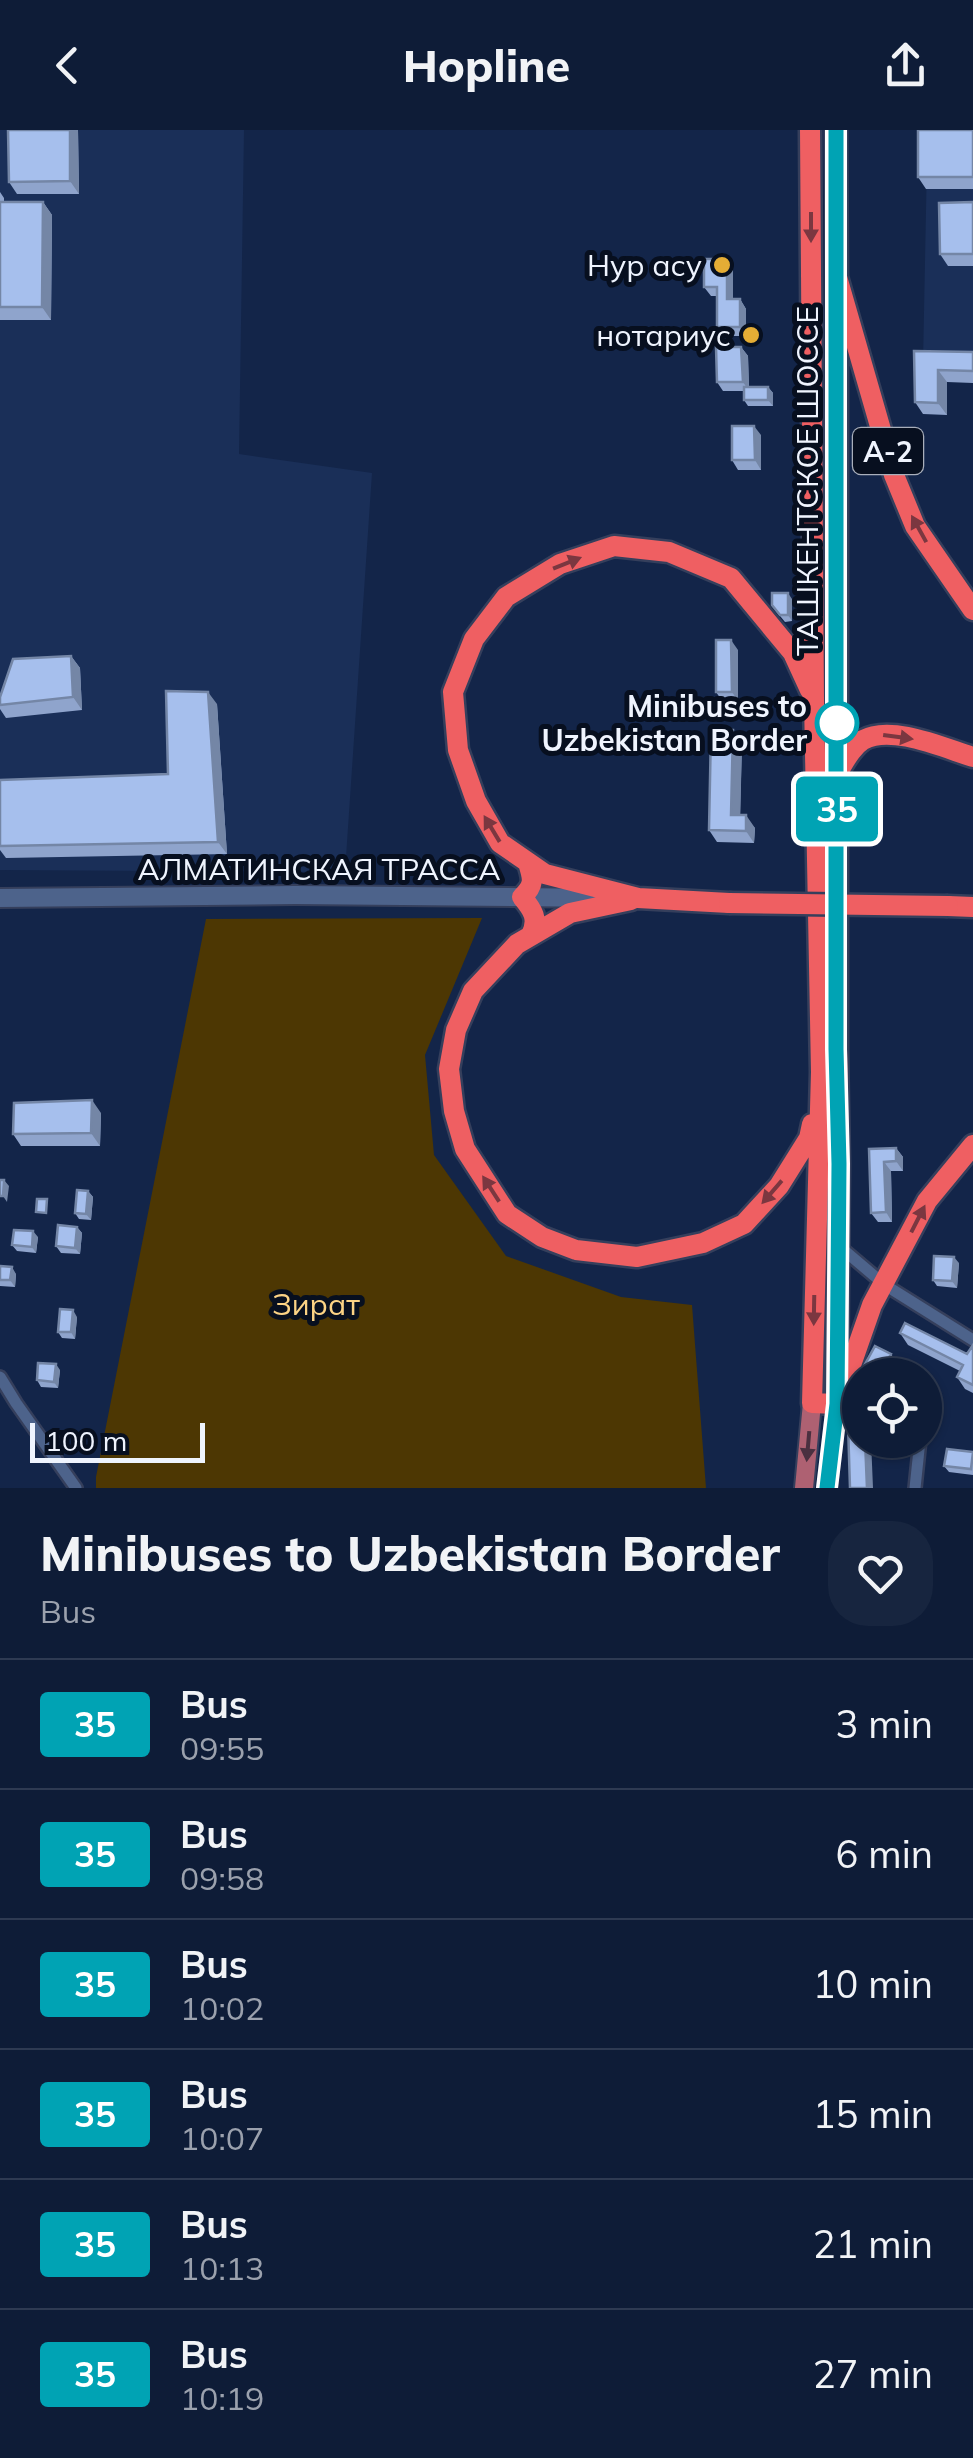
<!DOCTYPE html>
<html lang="en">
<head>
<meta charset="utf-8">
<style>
  :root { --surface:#0e1c37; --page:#17253f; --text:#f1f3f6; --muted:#9ba1ad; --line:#2e3a52 }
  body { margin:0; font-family:Mulish,sans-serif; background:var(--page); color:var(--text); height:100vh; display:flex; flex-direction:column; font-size:38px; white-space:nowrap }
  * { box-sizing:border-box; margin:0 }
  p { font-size:32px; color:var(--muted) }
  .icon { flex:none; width:55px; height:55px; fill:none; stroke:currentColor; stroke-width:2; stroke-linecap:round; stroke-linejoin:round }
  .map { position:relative; height:1358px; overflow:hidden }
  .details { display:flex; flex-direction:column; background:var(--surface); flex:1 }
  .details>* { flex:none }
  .badge { padding:0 20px; border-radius:8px; font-size:35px; line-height:65px }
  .controls { position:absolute; left:842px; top:1228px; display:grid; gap:20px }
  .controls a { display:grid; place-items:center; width:100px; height:100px; border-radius:50%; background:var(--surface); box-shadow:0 2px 8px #0004,0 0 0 2px var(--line); font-size:50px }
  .scale { position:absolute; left:30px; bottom:25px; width:175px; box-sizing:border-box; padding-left:10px; border:5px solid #eff4fe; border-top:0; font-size:28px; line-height:35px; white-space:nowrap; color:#eff4fe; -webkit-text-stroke:8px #070f1f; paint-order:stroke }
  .map>.badge { position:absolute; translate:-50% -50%; box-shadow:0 0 0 5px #fff }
  .round { display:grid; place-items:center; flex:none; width:105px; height:105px; border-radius:40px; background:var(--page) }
  .head { display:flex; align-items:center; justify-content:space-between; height:170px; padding:0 40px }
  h1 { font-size:48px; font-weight:800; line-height:75px }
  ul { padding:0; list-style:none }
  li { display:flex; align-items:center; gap:30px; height:130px; padding:0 40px; border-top:2px solid var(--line) }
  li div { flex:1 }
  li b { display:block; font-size:38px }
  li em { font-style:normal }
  li .badge { min-width:110px; font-weight:700; text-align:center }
  header { display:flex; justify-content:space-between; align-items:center; height:130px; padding:0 40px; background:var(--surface); font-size:45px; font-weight:800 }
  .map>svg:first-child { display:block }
</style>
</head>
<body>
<header><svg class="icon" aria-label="back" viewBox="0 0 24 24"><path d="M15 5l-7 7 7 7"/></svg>Hopline<svg class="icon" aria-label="share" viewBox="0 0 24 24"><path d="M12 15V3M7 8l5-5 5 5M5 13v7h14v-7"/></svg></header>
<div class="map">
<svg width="973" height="1358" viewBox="0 0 973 1358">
  <rect width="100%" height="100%" fill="#132549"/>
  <!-- built -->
  <path fill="#1a2f58" d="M0,0H244L239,324L372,343L345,742L0,740Z
    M927,30H973V253L923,233Z"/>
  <!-- green -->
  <path fill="#4d3703" d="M482,788L425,925L434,1025L506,1126L621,1167L692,1175L706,1358H96V1347L206,789Z"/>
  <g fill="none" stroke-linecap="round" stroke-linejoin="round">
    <defs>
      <path id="street" d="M839,1116L885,1155L973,1210
        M0,1247L16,1273L76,1358
        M837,1274L860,1281
        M915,1358L920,1310"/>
      <path id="secondary" d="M0,768L295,765L613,768"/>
      <path id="primary" d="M804,1358L812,1273
        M827,1358L837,1274"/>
      <path id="highway" d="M810,0L814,570L821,942L812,1273L837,1274
        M836,0L837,147L894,345L915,396L973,480
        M837,147V919L839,1034L837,1274
        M838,642C845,631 851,618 863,610C891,594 944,618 973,627
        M528,733C533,749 535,755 522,767C533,780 539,789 531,805
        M631,770L570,783L517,814L473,861L456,900L449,939L454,981L465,1019L507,1084L542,1107L576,1120L637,1127L703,1113L744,1094L779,1056L809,1008L812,994
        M729,773L638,768L545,744L500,713L476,671L458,620L453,562L474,509L506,467L560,434L614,416L669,422L731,448L793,523L810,560
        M948,776L973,777
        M843,1258L872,1175L927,1071L973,1015"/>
    </defs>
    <!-- street casing -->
    <use href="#street" stroke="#353f5c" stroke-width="16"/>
    <!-- secondary casing -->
    <use href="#secondary" stroke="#353f5c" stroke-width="22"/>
    <!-- primary casing -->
    <use href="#primary" stroke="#353f5c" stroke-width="22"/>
    <!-- highway casing -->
    <use href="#highway" stroke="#353f5c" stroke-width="25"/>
    <!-- street -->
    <use href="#street" stroke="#4d638b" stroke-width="11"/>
    <!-- secondary -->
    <use href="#secondary" stroke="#4d638b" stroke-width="18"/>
    <!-- primary -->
    <use href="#primary" stroke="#ae6172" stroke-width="18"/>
    <!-- highway -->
    <use href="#highway" stroke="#ef5f62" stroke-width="20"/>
    <defs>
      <path id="highway-bridge" d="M729,773L948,776"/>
    </defs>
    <!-- highway-bridge casing -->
    <use href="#highway-bridge" stroke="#353f5c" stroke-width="25" stroke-linecap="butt"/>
    <!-- highway-bridge -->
    <use href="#highway-bridge" stroke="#ef5f62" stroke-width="20"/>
  </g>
  <!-- wall -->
  <path fill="#8fa4cc" d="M8,0H78L79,64H17L9,52Z
    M973,0V59H926L918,47Z
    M0,62L4,68V72H43L52,85L51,190H0Z
    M973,72V136H948L940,124Z
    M727,129L733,138V169H740L746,179V206H723L717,197V166H711L704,157Z
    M741,217L748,226L749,257H768L773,263V276H748L744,270V261H723L717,252Z
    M914,221L973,222V253L947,252V285L923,284L915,272Z
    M761,305V340H738L732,330Z
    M792,469V491L785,492L776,481Z
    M738,520V571L723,572L716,562Z
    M71,526L80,538L82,580L6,588L0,579V567Z
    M217,574L227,724L6,728L0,720V650L168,644Z
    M733,600L742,613L740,685L755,698L754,713L717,712L709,700Z
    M101,983L100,1016H21L13,1004Z
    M896,1018L903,1027V1041H891L892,1092H878L871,1083L869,1019Z
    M88,1061L93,1067L91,1090L79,1089L75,1083Z
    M77,1097L82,1103L80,1124L61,1123L56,1116Z
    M38,1107L36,1123L17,1121L12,1115Z
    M959,1133L957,1158L937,1156L933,1150Z
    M0,1136L16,1144L15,1157L0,1156Z
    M77,1187L75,1209L62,1208L58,1202Z
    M900,1203L967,1224L973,1215V1263L965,1259L957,1247L960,1241L908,1215Z
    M60,1240L58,1258L41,1257L37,1250Z
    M973,1322V1345L949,1342L944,1336Z"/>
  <!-- shaded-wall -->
  <path fill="#7486a6" d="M70,0H78L79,64L70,51Z
    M43,72L52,85L51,190L42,177Z
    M727,129L733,138V179L727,169Z
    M740,169L746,179V206L740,197Z
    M741,217L748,226L749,261L743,252Z
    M938,240L947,252V285L938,273Z
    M768,257L773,263V276L768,270Z
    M754,296L761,305V340L755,330Z
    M788,463L792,469V491L788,485Z
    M731,510L738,520V571L732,562Z
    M71,526L80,538L82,580L73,567Z
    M208,562L217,574L227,724L218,712Z
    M733,600L742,613L740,697L731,685Z
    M746,685L755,698L754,713L746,701Z
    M92,970L101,983L100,1016L91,1003Z
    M896,1018L903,1027V1041L896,1031Z
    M884,1032L891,1041L892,1092L886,1082Z
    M4,1050L9,1056L7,1072L3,1066Z
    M88,1061L93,1067L91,1090L86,1084Z
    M77,1097L82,1103L80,1124L75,1118Z
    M33,1101L38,1107L36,1123L32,1117Z
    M954,1127L959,1133L957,1158L952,1151Z
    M12,1137L16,1144L15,1157L10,1150Z
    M73,1180L77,1187L75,1209L71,1202Z
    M891,1224L898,1234L891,1245H879Z
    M56,1234L60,1240L58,1258L54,1252Z
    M865,1310H871L873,1358H867Z"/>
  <!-- building -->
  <path fill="#a6bfed" stroke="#7486a6" stroke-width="2.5" d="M8,0H70V51L9,52Z
    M918,0H973V47H918Z
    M0,72H43L42,177H0Z
    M973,72V124H940L939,73Z
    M704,129H727V169H740V197H717V157H704Z
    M716,217H741L743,252H717Z
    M914,221L973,222V241L938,240V273L915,272Z
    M744,257H768V270H744Z
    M732,296H754L755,330H732Z
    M772,463H788V485H780L772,475Z
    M716,510H731L732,562H716Z
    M71,526L73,567L0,575V567L13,529Z
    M166,561L208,562L218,712L0,716V650L168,644Z
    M711,600H733L731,685H746V701L709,700Z
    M92,970L91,1003L13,1004L14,973Z
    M896,1018V1031L884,1032L886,1082L871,1083L869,1019Z
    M0,1050H4L3,1066H0Z
    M77,1060L88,1061L86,1084L75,1083Z
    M37,1069H47L46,1083L36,1082Z
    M58,1095L77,1097L75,1118L56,1116Z
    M14,1100L33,1101L32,1117L12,1115Z
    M934,1126L954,1127L952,1151L933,1150Z
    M0,1136L12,1137L10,1150H0Z
    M60,1179L73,1180L71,1202H58Z
    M905,1193L967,1224L973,1215V1255L957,1247L963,1235L900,1203Z
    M875,1216L891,1224L879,1245H860V1248L858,1247Z
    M38,1233L56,1234L54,1252L37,1250Z
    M860,1293V1310H865L867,1358H850L848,1294Z
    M947,1319L973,1322L971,1339L944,1336Z"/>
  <!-- one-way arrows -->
  <defs><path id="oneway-solid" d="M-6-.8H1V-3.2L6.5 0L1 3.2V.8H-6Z" transform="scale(2.5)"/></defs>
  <g fill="#7b3740">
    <use href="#oneway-solid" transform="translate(811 97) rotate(90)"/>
    <use href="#oneway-solid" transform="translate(919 399) rotate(-119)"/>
    <use href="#oneway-solid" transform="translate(567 433) rotate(-22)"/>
    <use href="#oneway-solid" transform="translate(898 607) rotate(8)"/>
    <use href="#oneway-solid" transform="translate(492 699) rotate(-121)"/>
    <use href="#oneway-solid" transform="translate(491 1059) rotate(-123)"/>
    <use href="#oneway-solid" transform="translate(772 1062) rotate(131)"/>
    <use href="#oneway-solid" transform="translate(918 1089) rotate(-63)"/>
    <use href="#oneway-solid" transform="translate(814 1180) rotate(91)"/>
  </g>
  <use fill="#4a3040" href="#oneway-solid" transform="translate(808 1316) rotate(95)"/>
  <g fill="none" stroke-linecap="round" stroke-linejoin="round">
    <defs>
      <path id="line" d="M827,1358L837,1274L839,1034L836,919V0"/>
    </defs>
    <!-- line casing -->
    <use href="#line" stroke="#fff" stroke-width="22"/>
    <!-- line -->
    <use href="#line" stroke="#00a3b4" stroke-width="15"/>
  </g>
  <!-- markers -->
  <g fill="#e5ad35" stroke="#070f1f" stroke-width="4">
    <circle cx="722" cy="135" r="10"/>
    <circle cx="751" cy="205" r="10"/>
  </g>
  <circle fill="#fff" stroke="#00a3b4" stroke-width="5" cx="837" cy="593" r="20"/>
  <g text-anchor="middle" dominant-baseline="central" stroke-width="10" stroke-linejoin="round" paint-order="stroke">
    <!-- shield labels -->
    <rect fill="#070f1f" stroke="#a9afbb" stroke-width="2.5" x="853" y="298" width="70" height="46" rx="8"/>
    <g font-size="28" font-weight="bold" fill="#eff4fe">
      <text x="888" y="321">A-2</text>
    </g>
    <!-- poi labels -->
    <g font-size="30" fill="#eff4fe" stroke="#070f1f" text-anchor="end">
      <text x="702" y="135">Нур асу</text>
      <text x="731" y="205">нотариус</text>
    </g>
    <!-- street labels -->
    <g font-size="30" fill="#eff4fe" stroke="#070f1f">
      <text transform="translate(807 351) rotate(-90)">ТАШКЕНТСКОЕ ШОССЕ</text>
      <text x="319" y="739">АЛМАТИНСКАЯ ТРАССА</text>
    </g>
    <!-- stop labels -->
    <g font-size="30" font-weight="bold" fill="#eff4fe" stroke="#070f1f" text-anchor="end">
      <text x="807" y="576">Minibuses to<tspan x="807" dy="34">Uzbekistan Border</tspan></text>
    </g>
    <!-- park labels -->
    <g font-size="30" fill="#fcd385" stroke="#070f1f">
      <text x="316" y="1174">Зират</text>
    </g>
  </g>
</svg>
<div class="controls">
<a><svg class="icon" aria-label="locate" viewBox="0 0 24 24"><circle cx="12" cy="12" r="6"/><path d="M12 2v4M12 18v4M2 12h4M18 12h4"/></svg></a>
</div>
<div class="scale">100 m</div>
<b class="badge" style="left:837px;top:679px;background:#00a3b4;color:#fff">35</b>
</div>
<section class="details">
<div class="head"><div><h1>Minibuses to Uzbekistan Border</h1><p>Bus</p></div><a class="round"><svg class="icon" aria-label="heart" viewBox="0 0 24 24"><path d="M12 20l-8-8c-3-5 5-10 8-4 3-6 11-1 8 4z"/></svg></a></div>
<ul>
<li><span class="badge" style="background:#00a3b4;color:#fff">35</span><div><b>Bus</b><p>09:55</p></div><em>3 min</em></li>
<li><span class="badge" style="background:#00a3b4;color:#fff">35</span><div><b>Bus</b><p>09:58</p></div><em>6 min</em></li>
<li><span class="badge" style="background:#00a3b4;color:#fff">35</span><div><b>Bus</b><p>10:02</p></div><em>10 min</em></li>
<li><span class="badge" style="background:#00a3b4;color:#fff">35</span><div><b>Bus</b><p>10:07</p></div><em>15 min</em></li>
<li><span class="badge" style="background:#00a3b4;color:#fff">35</span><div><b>Bus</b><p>10:13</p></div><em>21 min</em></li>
<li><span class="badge" style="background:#00a3b4;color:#fff">35</span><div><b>Bus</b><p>10:19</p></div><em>27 min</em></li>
</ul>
</section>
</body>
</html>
